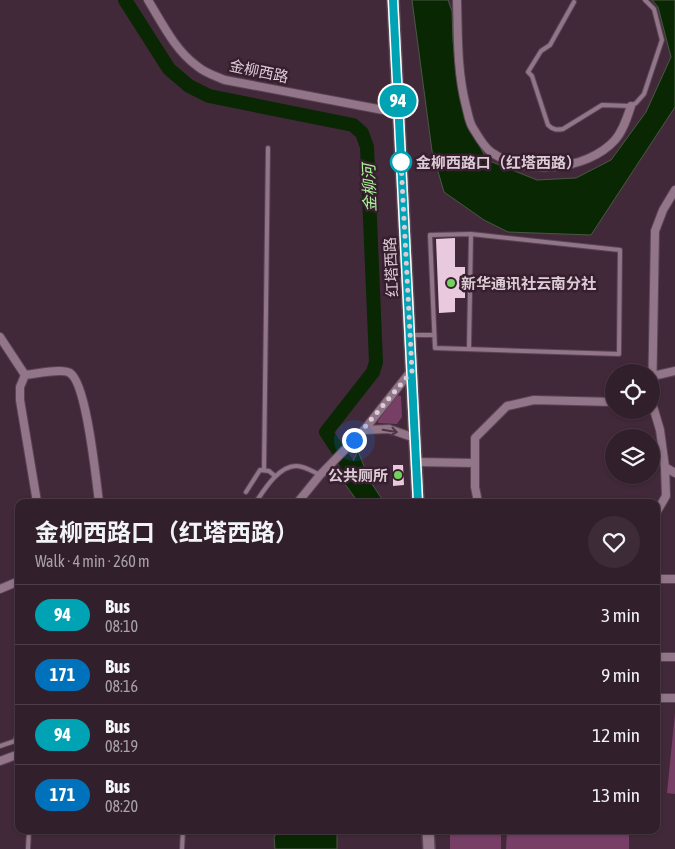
<!DOCTYPE html>
<html lang="en">
<head>
<meta charset="utf-8">
<style>
  :root { --surface:#321f2c; --page:#3d2c38; --text:#f1f3f6; --muted:#a8a2a9; --line:#4d3d48 }
  body { margin:0; font-family:"Asap Condensed","Noto Sans SC",sans-serif; background:var(--page); color:var(--text); height:100vh; display:flex; flex-direction:column; font-size:19px; white-space:nowrap }
  * { box-sizing:border-box; margin:0 }
  p { font-size:16px; color:var(--muted) }
  .icon { flex:none; width:28px; height:28px; fill:none; stroke:currentColor; stroke-width:2; stroke-linecap:round; stroke-linejoin:round }
  .map { position:relative; flex:1; overflow:hidden }
  .drawer { position:absolute; left:15px; top:499px; width:645px; height:335px; display:flex; flex-direction:column; background:var(--surface); border-radius:10px; box-shadow:0 1px 4px #0004,0 0 0 1px var(--line) }
  .drawer>* { flex:none }
  .badge { padding:0 10px; border-radius:16px; font-size:18px; line-height:32px }
  .tools { position:absolute; left:605px; top:364px; display:grid; gap:10px }
  .tools a { display:grid; place-items:center; width:55px; height:55px; border-radius:50%; background:var(--surface); box-shadow:0 1px 4px #0004,0 0 0 1px var(--line); font-size:25px }
  .you { position:absolute; width:25px; height:25px; margin:-12px; border:4px solid #fff; border-radius:50%; background:#1a73e8; box-shadow:0 0 0 8px #1a73e833 }
  .map>.badge { position:absolute; translate:-50% -50%; box-shadow:0 0 0 2px #fff }
  .round { display:grid; place-items:center; flex:none; width:52px; height:52px; border-radius:26px; background:var(--page) }
  .summary { display:flex; align-items:center; justify-content:space-between; height:85px; padding:0 20px }
  h1 { font-size:24px; font-weight:700; line-height:38px }
  ul { padding:0; list-style:none }
  li { display:flex; align-items:center; gap:15px; height:60px; padding:0 20px; border-top:1px solid var(--line) }
  li div { flex:1 }
  li b { display:block; font-size:19px }
  li em { font-style:normal }
  li .badge { min-width:55px; font-weight:700; text-align:center }
  .map>svg:first-child { display:block }
</style>
</head>
<body>
<div class="map">
<svg width="675" height="849" viewBox="0 0 675 849">
  <rect width="100%" height="100%" fill="#42293a"/>
  <!-- green -->
  <path fill="#773f66" d="M396,395L401,396L402,417L397,424L378,423V421Z
    M675,713V794L667,793Z
    M450,830H501V849H450Z
    M507,830H629V849H506Z"/>
  <!-- water -->
  <path fill="#0a2704" stroke="#495843" d="M412,0H448L452,11L453,41L458,86L469,126L487,160L537,180L576,178L611,160L646,112L671,57L658,7L652,0H675V107L591,235L508,232L484,220L444,192L432,151Z
    M358,451L370,481L384,502H358L342,480L336,476L338,473H343L352,463Z
    M280,830H337V849H275L274,837Z"/>
  <g fill="none" stroke-linecap="round" stroke-linejoin="round">
    <!-- river -->
    <path stroke="#0a2704" stroke-width="14" d="M125,0L169,69L189,86L209,96L353,125L362,133L367,147L376,362L373,372L326,432L372,502"/>
  </g>
  <!-- building -->
  <path fill="#e9c9dd" d="M455,238V267H465V298H455V312L439,313L436,239Z
    M393,465H403L404,485L393,486Z"/>
  <g fill="none" stroke-linecap="round" stroke-linejoin="round">
    <defs>
      <path id="lane" d="M574,2L550,45L541,51L528,72L532,76L548,125C553,130 557,130 563,129L602,105L631,106L636,103L644,94L662,40L654,9L645,0
        M471,234L620,250L619,354L435,348L430,235Z
        M412,335H434
        M469,349L471,234
        M264,470L268,148
        M246,492L260,470L269,471L275,476
        M256,502C264,490 279,465 297,466C304,466 314,472 320,475
        M0,746L15,741L17,735L18,714
        M28,849L29,830
        M182,849L183,830"/>
      <path id="street" d="M148,0C162,23 175,50 197,66C205,73 215,76 225,80L399,113
        M457,0C458,36 457,71 466,106C468,113 469,122 473,128C478,136 483,146 491,152C524,176 587,171 615,140C623,131 627,118 631,106
        M675,190L663,210L655,231L652,403L660,430L665,467L675,473
        M0,337L25,375
        M653,376L675,371
        M364,430L389,429L415,438
        M416,462L475,463
        M37,502L20,400V387L25,375C35,374 62,368 70,373C87,384 96,480 99,502
        M298,502L320,475L364,430L411,371
        M478,502L475,487V438L507,406L534,400L614,402
        M656,513L666,496L665,467
        M656,579H675
        M0,589L19,581
        M656,657H675
        M656,698H675
        M0,761L19,754"/>
      <path id="secondary" d="M393,0L418,502
        M428,830L429,849"/>
    </defs>
    <!-- lane casing -->
    <use href="#lane" stroke="#5a4554" stroke-width="6"/>
    <!-- street casing -->
    <use href="#street" stroke="#5a4554" stroke-width="10"/>
    <!-- secondary casing -->
    <use href="#secondary" stroke="#5a4554" stroke-width="14"/>
    <!-- lane -->
    <use href="#lane" stroke="#927588" stroke-width="4"/>
    <!-- street -->
    <use href="#street" stroke="#927588" stroke-width="8"/>
    <!-- secondary -->
    <use href="#secondary" stroke="#927588" stroke-width="11"/>
  </g>
  <!-- one-way arrows -->
  <defs><path id="oneway-shaft" d="M-6 0H5M1.5-3L5.5 0L1.5 3" fill="none" stroke-width="1.6" stroke-linecap="round" stroke-linejoin="round" transform="scale(1.25)"/></defs>
  <use stroke="#4e3445" href="#oneway-shaft" transform="translate(390 431) rotate(10)"/>
  <g fill="none" stroke-linecap="round" stroke-linejoin="round">
    <defs>
      <path id="line" d="M393,0L418,502"/>
    </defs>
    <!-- line casing -->
    <use href="#line" stroke="#fff" stroke-width="11"/>
    <!-- line -->
    <use href="#line" stroke="#00a3b4" stroke-width="8"/>
    <!-- walk -->
    <path stroke="#dcccd6" stroke-width="5" stroke-dasharray="0 9" d="M354,440L412,371L401,162"/>
  </g>
  <!-- markers -->
  <circle fill="#fff" stroke="#00a3b4" stroke-width="2.5" cx="401" cy="162" r="10"/>
  <g fill="#73d25d" stroke="#371f2f" stroke-width="2">
    <circle cx="451" cy="283" r="5"/>
    <circle cx="398" cy="475" r="5"/>
  </g>
  <g text-anchor="middle" dominant-baseline="central" stroke-width="5" stroke-linejoin="round" paint-order="stroke">
    <!-- street labels -->
    <g font-size="15" fill="#dcccd6" stroke="#371f2f">
      <text transform="translate(259 71) rotate(12)">金柳西路</text>
      <text transform="translate(391 267) rotate(-93)">红塔西路</text>
    </g>
    <!-- stop labels -->
    <g font-size="15" font-weight="bold" fill="#dcccd6" stroke="#371f2f" text-anchor="start">
      <text x="416" y="162">金柳西路口（红塔西路）</text>
    </g>
    <!-- poi labels -->
    <g font-size="15" font-weight="bold" fill="#dcccd6" stroke="#371f2f" text-anchor="start">
      <text x="461" y="283">新华通讯社云南分社</text>
      <text x="388" y="475" text-anchor="end">公共厕所</text>
    </g>
    <!-- water labels -->
    <g font-size="16" font-style="italic" fill="#a8f497" stroke="#371f2f">
      <text transform="translate(369 188) rotate(-92)">金柳河</text>
    </g>
  </g>
</svg>
<div class="tools">
<a><svg class="icon" aria-label="locate" viewBox="0 0 24 24"><circle cx="12" cy="12" r="6"/><path d="M12 2v4M12 18v4M2 12h4M18 12h4"/></svg></a>
<a><svg class="icon" aria-label="layers" viewBox="0 0 24 24"><path d="M12 4l9 5-9 5-9-5zM3 14l9 5 9-5"/></svg></a>
</div>
<div class="you" style="left:354px;top:440px"></div>
<b class="badge" style="left:398px;top:101px;background:#00a3b4;color:#fff">94</b>
<section class="drawer">
<div class="summary"><div><h1>金柳西路口（红塔西路）</h1><p>Walk · 4 min · 260 m</p></div><a class="round"><svg class="icon" aria-label="heart" viewBox="0 0 24 24"><path d="M12 20l-8-8c-3-5 5-10 8-4 3-6 11-1 8 4z"/></svg></a></div>
<ul>
<li><span class="badge" style="background:#00a3b4;color:#fff">94</span><div><b>Bus</b><p>08:10</p></div><em>3 min</em></li>
<li><span class="badge" style="background:#0072bc;color:#fff">171</span><div><b>Bus</b><p>08:16</p></div><em>9 min</em></li>
<li><span class="badge" style="background:#00a3b4;color:#fff">94</span><div><b>Bus</b><p>08:19</p></div><em>12 min</em></li>
<li><span class="badge" style="background:#0072bc;color:#fff">171</span><div><b>Bus</b><p>08:20</p></div><em>13 min</em></li>
</ul>
</section>
</div>
</body>
</html>
